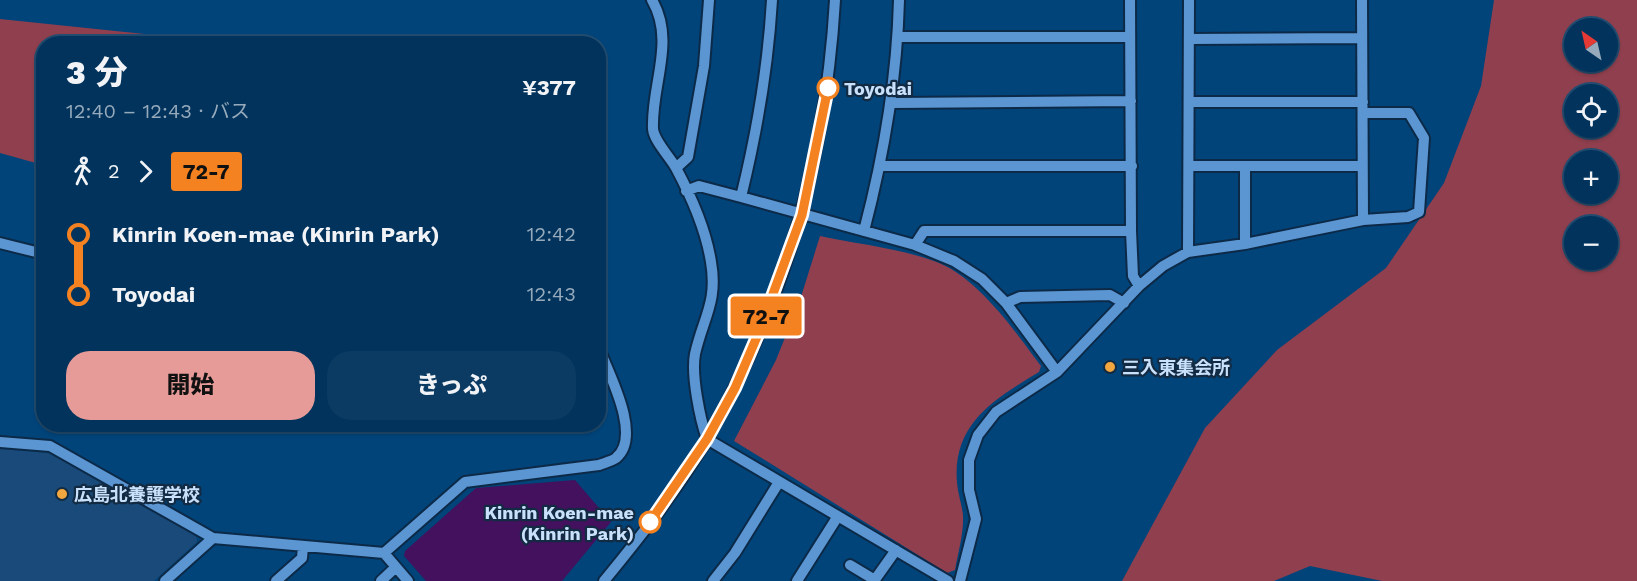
<!DOCTYPE html>
<html lang="ja">
<head>
<meta charset="utf-8">
<style>
  :root { --surface:#01335c; --page:#0b3b62; --text:#f1f3f6; --muted:#96aabb; --line:#234e72; --accent:#e69b98 }
  body { margin:0; font-family:"Work Sans","Noto Sans JP",sans-serif; background:var(--page); color:var(--text); height:100vh; display:flex; flex-direction:column; font-size:22px; white-space:nowrap }
  * { box-sizing:border-box; margin:0 }
  p { font-size:20px; color:var(--muted) }
  .icon { flex:none; width:33px; height:33px; fill:none; stroke:currentColor; stroke-width:2; stroke-linecap:round; stroke-linejoin:round }
  .map { position:relative; flex:1; overflow:hidden }
  .sheet { position:absolute; left:36px; top:36px; width:570px; height:396px; display:flex; flex-direction:column; background:var(--surface); border-radius:24px; box-shadow:0 2px 4px #0004,0 0 0 2px var(--line) }
  .sheet>* { flex:none }
  .badge { padding:0 12px; border-radius:4px; font-size:21px; line-height:39px }
  .needle { width:39px; rotate:326deg }
  .buttons { position:absolute; left:1564px; top:18px; display:grid; gap:12px }
  .buttons a { display:grid; place-items:center; width:54px; height:54px; border-radius:50%; background:var(--surface); box-shadow:0 2px 4px #0004,0 0 0 2px var(--line); font-size:30px }
  .map>.badge { position:absolute; translate:-50% -50%; box-shadow:0 0 0 3px #fff }
  .legs { display:flex; align-items:center; gap:9px; height:66px; padding:0 30px; font-size:20px }
  .legs p { margin-inline-start:auto }
  .head { display:flex; align-items:center; justify-content:space-between; height:102px; padding:0 30px }
  h1 { font-size:33px; font-weight:800; line-height:45px }
  .primary-button { display:flex; gap:12px; margin-top:auto; padding:12px 30px }
  .primary-button a { flex:1; height:69px; border-radius:24px; background:var(--accent); color:#111; font-size:24px; font-weight:800; line-height:69px; text-align:center }
  .primary-button a+a { background:var(--page); color:var(--text) }
  ul { padding:0 30px; list-style:none }
  li { display:flex; align-items:center; gap:21px; height:60px; font-size:22px }
  li i { display:grid; place-items:center; width:9px; height:100%; margin:0 8px; background:currentColor }
  li i::after { content:''; width:15px; height:15px; margin:-8px; border:4px solid; border-radius:50%; background:var(--surface) }
  li p { margin-inline-start:auto }
  li:first-child i { background:linear-gradient(#0000 50%,currentColor 0) }
  li:last-child i { background:linear-gradient(currentColor 50%,#0000 0) }
  .map>svg:first-child { display:block }
</style>
</head>
<body>
<div class="map">
<svg width="1637" height="581" viewBox="0 0 1637 581">
  <rect width="100%" height="100%" fill="#01447a"/>
  <!-- built -->
  <path fill="#194a79" d="M0,449L51,453L196,534L197,542L154,581H0Z"/>
  <!-- green -->
  <path fill="#8f3f4e" fill-rule="evenodd" d="M1494,0H1637V581H1382L1310,566L1274,581H1122L1205,428L1277,350L1386,268L1444,183L1481,86ZM1575,28H1608V62H1575ZM1575,94H1608V128H1575ZM1575,160H1608V194H1575ZM1575,226H1608V260H1575Z
    M0,19L231,43L44,44L43,165L0,153Z
    M820,236C857,244 898,248 934,261C976,275 1015,331 1041,366L1039,372C995,399 952,423 957,483C958,494 962,505 963,515C964,533 958,553 955,570L947,573L734,441L776,360L800,300Z"/>
  <!-- water -->
  <path fill="#43115d" d="M575,480L611,522L562,581H426L404,556L405,551L476,488Z"/>
  <g fill="none" stroke-linecap="round" stroke-linejoin="round">
    <defs>
      <path id="minor" d="M652,0C676,41 651,85 653,129C654,141 670,157 676,168C691,196 706,230 711,262C718,302 703,318 695,354C691,375 700,419 707,439L948,581
        M1130,0L1131,231L1133,276L1139,286
        M899,37H1130
        M1189,39L1362,38
        M1189,102H1363
        M892,103L1131,101
        M1363,113H1409L1424,138L1419,212L1408,217L1363,220
        M881,166H1132
        M1189,166H1362
        M676,168L688,157L704,66L709,0
        M686,191L699,186L741,197L915,245L954,261L982,279L1006,303L1057,372
        M741,197C757,132 768,68 772,0
        M864,231C884,155 897,80 899,0
        M0,243L44,254
        M1245,244V166
        M915,245L924,231H1131
        M1188,252L1189,0
        M1006,303L1020,297L1110,295L1124,303
        M0,442L50,446L213,538L384,553L408,581
        M384,553L465,482L599,465C604,463 612,461 616,458C643,436 608,372 598,346
        M850,565L875,580
        M165,581L213,538
        M276,581L302,558L303,546
        M381,581L396,567
        M604,581C641,536 679,488 708,437C786,301 826,156 835,0
        M713,581L735,553L779,482
        M797,581L838,516
        M874,581L896,550
        M960,581L976,519L969,490V460L978,435L996,412L1057,372L1139,286L1163,266L1188,252L1245,244L1363,220L1362,0"/>
    </defs>
    <!-- minor casing -->
    <use href="#minor" stroke="#0c2a48" stroke-width="14"/>
    <!-- minor -->
    <use href="#minor" stroke="#5b96d2" stroke-width="10"/>
  </g>
  <g fill="none" stroke-linecap="round" stroke-linejoin="round">
    <defs>
      <path id="line-1" d="M650,522L707,439L735,388L759,332L802,215L828,88"/>
    </defs>
    <!-- line-1 casing -->
    <use href="#line-1" stroke="#fff" stroke-width="14"/>
    <!-- line-1 -->
    <use href="#line-1" stroke="#f58220" stroke-width="9"/>
  </g>
  <!-- markers -->
  <g fill="#fff" stroke="#f58220" stroke-width="3">
    <circle cx="828" cy="88" r="10"/>
    <circle cx="650" cy="522" r="10"/>
  </g>
  <g fill="#f1a63f" stroke="#122b43" stroke-width="2">
    <circle cx="1110" cy="367" r="6"/>
    <circle cx="62" cy="494" r="6"/>
  </g>
  <g text-anchor="middle" dominant-baseline="central" stroke-width="4.5" stroke-linejoin="round" paint-order="stroke">
    <!-- stop labels -->
    <g font-size="18" font-weight="bold" fill="#c9e1fb" stroke="#122b43" text-anchor="start">
      <text x="844" y="88">Toyodai</text>
      <text x="634" y="512" text-anchor="end">Kinrin Koen-mae<tspan x="634" dy="21">(Kinrin Park)</tspan></text>
    </g>
    <!-- poi labels -->
    <g font-size="18" font-weight="bold" fill="#c9e1fb" stroke="#122b43" text-anchor="start">
      <text x="1122" y="367">三入東集会所</text>
      <text x="74" y="494">広島北養護学校</text>
    </g>
  </g>
</svg>
<div class="buttons">
<a><svg class="needle" viewBox="-14 -14 28 28"><path d="M0-13l5 13h-10z" fill="#e53935"/><path d="M0 13l5-13h-10z" fill="#96aabb"/></svg></a>
<a><svg class="icon" aria-label="locate" viewBox="0 0 24 24"><circle cx="12" cy="12" r="6"/><path d="M12 2v4M12 18v4M2 12h4M18 12h4"/></svg></a>
<a>+</a>
<a>−</a>
</div>
<b class="badge" style="left:766px;top:316px;background:#f58220;color:#111">72-7</b>
<section class="sheet">
<div class="head"><div><h1>3 分</h1><p>12:40 – 12:43 · バス</p></div><b>¥377</b></div>
<div class="legs"><svg class="icon" aria-label="walk" viewBox="0 0 24 24"><circle cx="13" cy="4" r="2"/><path d="M13 8l-2 6 4 7M11 14l-3 7M7 12l3-4h3l4 4"/></svg>2<svg class="icon" aria-label="forward" viewBox="0 0 24 24"><path d="M9 5l7 7-7 7"/></svg><b class="badge" style="background:#f58220;color:#111">72-7</b></div>
<ul>
<li><i style="color:#f58220"></i><b>Kinrin Koen-mae (Kinrin Park)</b><p>12:42</p></li>
<li><i style="color:#f58220"></i><b>Toyodai</b><p>12:43</p></li>
</ul>
<div class="primary-button"><a>開始</a><a>きっぷ</a></div>
</section>
</div>
</body>
</html>
